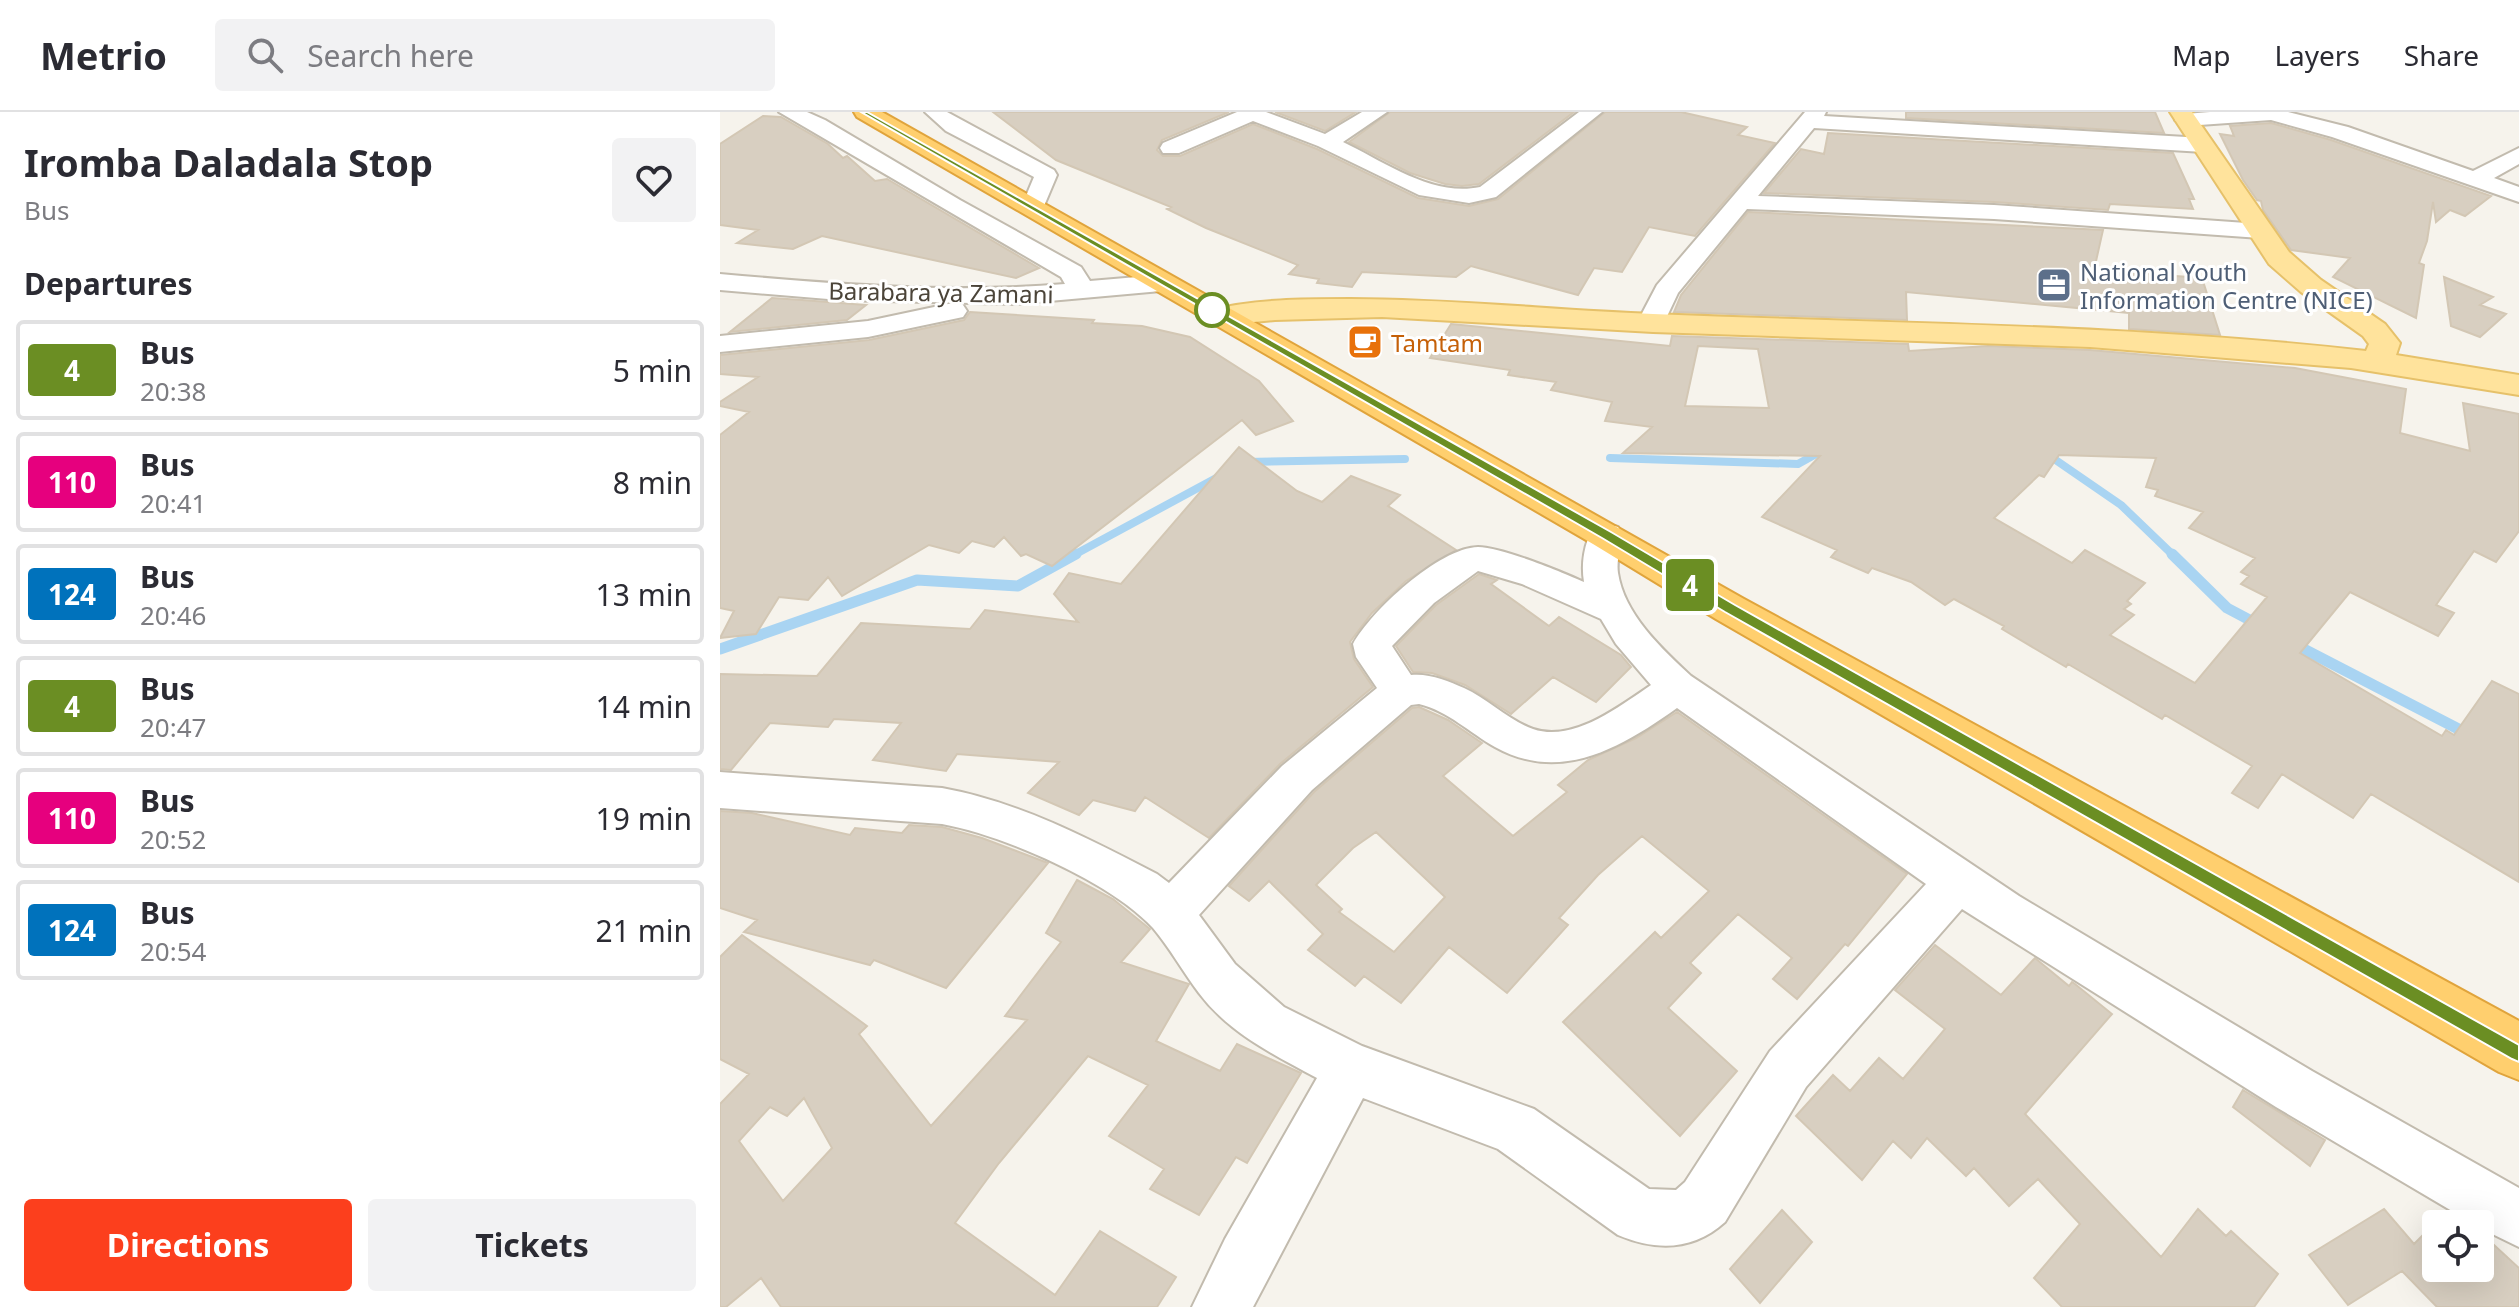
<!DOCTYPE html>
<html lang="en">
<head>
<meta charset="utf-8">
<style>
  :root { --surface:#fff; --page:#f2f2f3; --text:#2b2b33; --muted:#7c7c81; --line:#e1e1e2; --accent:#fc3f1d }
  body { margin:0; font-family:"Noto Sans",sans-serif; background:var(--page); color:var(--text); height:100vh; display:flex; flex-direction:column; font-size:30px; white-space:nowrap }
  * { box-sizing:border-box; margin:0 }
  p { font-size:26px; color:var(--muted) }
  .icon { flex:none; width:44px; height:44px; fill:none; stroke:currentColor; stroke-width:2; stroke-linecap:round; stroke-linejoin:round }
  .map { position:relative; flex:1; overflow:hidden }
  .side { display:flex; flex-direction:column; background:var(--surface); width:720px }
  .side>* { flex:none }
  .badge { padding:0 16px; border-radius:6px; font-size:28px; line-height:52px }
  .tools { position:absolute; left:1702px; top:1098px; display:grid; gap:16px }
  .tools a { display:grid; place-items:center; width:72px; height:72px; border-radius:8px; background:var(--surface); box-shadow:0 8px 32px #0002; font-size:40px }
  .map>.badge { position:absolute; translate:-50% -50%; box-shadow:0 0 0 4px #fff }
  h2 { padding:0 24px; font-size:30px; line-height:72px }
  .round { display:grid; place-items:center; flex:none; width:84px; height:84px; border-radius:8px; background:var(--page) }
  .headline { display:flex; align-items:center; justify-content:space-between; height:136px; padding:0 24px }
  h1 { font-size:38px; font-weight:700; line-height:60px }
  .primary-button { display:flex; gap:16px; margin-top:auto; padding:16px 24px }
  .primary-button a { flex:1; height:92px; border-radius:8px; background:var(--accent); color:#fff; font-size:32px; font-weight:700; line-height:92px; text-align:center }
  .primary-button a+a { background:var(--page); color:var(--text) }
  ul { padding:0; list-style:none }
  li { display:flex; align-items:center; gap:24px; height:100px; margin:0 16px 12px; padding:0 8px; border:4px solid var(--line); border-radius:8px }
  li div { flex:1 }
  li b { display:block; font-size:30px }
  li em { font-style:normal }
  li .badge { min-width:88px; font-weight:700; text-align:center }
  header { display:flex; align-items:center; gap:48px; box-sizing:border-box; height:112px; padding:0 40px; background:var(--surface); border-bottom:2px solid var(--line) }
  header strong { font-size:38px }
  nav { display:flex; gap:44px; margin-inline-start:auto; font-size:28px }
  .search { width:560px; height:72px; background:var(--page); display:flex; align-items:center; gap:20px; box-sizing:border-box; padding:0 28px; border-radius:8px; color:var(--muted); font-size:30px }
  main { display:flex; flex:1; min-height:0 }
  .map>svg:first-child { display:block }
</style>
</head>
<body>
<header>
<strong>Metrio</strong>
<div class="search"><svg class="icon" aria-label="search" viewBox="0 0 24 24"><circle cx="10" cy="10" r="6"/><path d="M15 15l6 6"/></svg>Search here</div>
<nav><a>Map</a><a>Layers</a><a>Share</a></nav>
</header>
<main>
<section class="side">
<div class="headline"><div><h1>Iromba Daladala Stop</h1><p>Bus</p></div><a class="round"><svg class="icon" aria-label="heart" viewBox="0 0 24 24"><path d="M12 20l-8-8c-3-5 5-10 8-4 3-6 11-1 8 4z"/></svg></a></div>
<h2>Departures</h2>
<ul>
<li><span class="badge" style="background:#6b8e23;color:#fff">4</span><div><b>Bus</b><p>20:38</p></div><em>5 min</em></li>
<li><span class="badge" style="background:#e6007e;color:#fff">110</span><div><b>Bus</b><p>20:41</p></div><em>8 min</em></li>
<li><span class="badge" style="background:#0072bc;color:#fff">124</span><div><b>Bus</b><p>20:46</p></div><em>13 min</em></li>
<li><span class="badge" style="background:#6b8e23;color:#fff">4</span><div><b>Bus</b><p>20:47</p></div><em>14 min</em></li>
<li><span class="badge" style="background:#e6007e;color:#fff">110</span><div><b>Bus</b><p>20:52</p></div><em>19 min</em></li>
<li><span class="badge" style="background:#0072bc;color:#fff">124</span><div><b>Bus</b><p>20:54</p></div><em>21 min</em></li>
</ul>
<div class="primary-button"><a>Directions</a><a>Tickets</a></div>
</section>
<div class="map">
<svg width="1799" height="1195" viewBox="0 0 1799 1195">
  <rect width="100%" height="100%" fill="#f6f3ec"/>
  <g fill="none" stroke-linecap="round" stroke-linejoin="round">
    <!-- stream-far1 -->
    <path stroke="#a9d4f2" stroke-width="8" d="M1324,340L1401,393L1454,444
      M890,346L1078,352L1105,337
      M525,350L685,347
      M352,444L500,364"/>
    <!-- stream -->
    <path stroke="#a9d4f2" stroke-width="11" d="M1452,442L1507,496L1541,514
      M1570,530L1750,623
      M0,537L197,468L298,474L356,442"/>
  </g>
  <!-- building -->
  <path fill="#d8cfc1" stroke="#d3c7b4" stroke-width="2" fill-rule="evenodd" d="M273,0H509L442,28L437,38L443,44H460L533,12L597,37L698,86L749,94L778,87L885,0H961L1027,15L1018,23L1055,31L975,124L929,115L902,160L874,156L858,183L751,154L736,165L642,160L632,175L597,171L599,167L569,162L578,153L486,116L447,97L451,95L336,48Z
    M555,0H636L605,19Z
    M670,0H854L759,72L742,74L725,72L690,61L629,30Z
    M1186,0H1435L1444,21L1186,6Z
    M43,4L61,5L108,32L123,46L127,44L155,69L167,67L319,156L296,166L102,124L73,137L17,131L38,118L0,113V32Z
    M1551,11L1611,28L1771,84L1745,104L1730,98L1716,110L1713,90L1707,129L1699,151L1704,153L1696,206L1613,165L1630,146L1571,138L1543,98L1541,89L1537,88L1523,68L1500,22L1514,24L1510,14Z
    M1108,21L1453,41L1474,87H1469L1473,97L1390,92L1388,98L1274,90L1044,81L1081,37L1104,42Z
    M1028,100L1383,118L1374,158L1482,166L1500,223L1409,217V201L1186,180L1187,208L954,200L961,183Z
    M1724,165L1773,185L1760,193L1786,202L1760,225L1731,214Z
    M52,186L82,188L146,193L127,208L10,220Z
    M250,200L374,208L372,211L422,214L470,225L539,269L573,309L536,323L522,308L332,454L306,442L301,444L284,425L274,435L252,429L239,441L209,433L122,484L108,465L88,488L59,485L36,522L0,526L14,499L0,496V323L29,300L0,294V290L38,265L0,262V243L149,228L244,208Z
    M731,212L950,234L952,224L1188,232L1189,239L1268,234L1370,238L1575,256L1686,277L1680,321L1750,339L1743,291L1799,302V419L1776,450L1754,439L1716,493L1734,501L1718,524L1630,480L1580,541L1722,624L1726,618L1734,623L1772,569L1799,582V770L1651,682L1633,706L1562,662L1538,696L1512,681L1532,654L1445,603L1442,607L1348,552L1346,555L1282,517L1284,514L1234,487L1225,493L1191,470L1152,456L1148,461L1111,445L1117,438L1042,405L1100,344L903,341L932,315L885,309L892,290L831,278L836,270L788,263L790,258L710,246ZM978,234L1038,237L1049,296L965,294ZM1339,343L1436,346L1426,375L1438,378L1435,384L1483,400L1469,416L1535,446L1521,460L1529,464L1521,472L1547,485L1475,571L1390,523L1414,503L1404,497L1411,492L1407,489L1425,471L1365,438L1352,451L1274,406L1319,363L1324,365Z
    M519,335L577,379L602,390L631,364L680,383L668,394L736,438L686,469L652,501L630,530L634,547L653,575L560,652L489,726L425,685L415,699L373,688L359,703L308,681L339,650L237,642L226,659L153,648L181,611L114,607L108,615L50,611L11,658L0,657V562L97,564L141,511L250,517L265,498L358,510L334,482L349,461L401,472Z
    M759,462L777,468L771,472L829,514L839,505L901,543L911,555L876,590L833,565L791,602L745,573L712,561L693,560L676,534L716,493Z
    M699,595L728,608L762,631L723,664L793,724L847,680L838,673L868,648L916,626L957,600L1187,762L1128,834L1125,832L1077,887L1053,867L1072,846L1018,802L970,851L981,861L948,896L1017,959L960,1024L843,910L935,820L941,826L989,779L922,724L878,763L839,806L848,813L787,881L729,835L681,891L644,864L635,874L588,838L603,822L549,769L529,789L509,774L594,680L692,596ZM656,720L725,785L674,840L619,800L622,797L596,773L633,736Z
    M0,699L32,701L130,723L135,716L182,721L189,713L222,715L262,726L328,751L226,876L154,848L150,853L24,820L37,808L0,796Z
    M357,768L393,787L430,817L401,850L469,872L436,929L500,959L517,932L581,961L527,1051L516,1045L479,1103L430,1077L444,1057L389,1024L428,973L368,944L279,1051L235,1111L335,1183L380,1119L456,1165L437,1195H61L41,1166L6,1195H0V992L29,962L0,947V845L22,823L147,914L139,922L211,1014L307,908L285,904L341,830L326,821ZM84,986L112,1036L63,1089L19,1029L50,995L67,1004Z
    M1215,833L1281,883L1315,846L1349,874L1352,870L1355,872L1392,902L1305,1002L1441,1145L1478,1097L1506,1124L1511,1119L1558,1162L1534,1195H1342L1314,1166L1360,1112L1318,1067L1289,1094L1254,1056L1246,1064L1207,1026L1191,1046L1173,1029L1142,1068L1076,1004L1113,963L1130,979L1159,946L1183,967L1225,917L1175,878Z
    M1523,978L1605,1028L1590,1054L1513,995Z
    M1664,1097L1694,1132L1727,1099L1748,1112H1716V1156H1760V1120L1799,1156V1195H1717L1682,1159L1628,1193L1589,1143Z
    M1062,1098L1092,1130L1040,1191L1010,1157Z"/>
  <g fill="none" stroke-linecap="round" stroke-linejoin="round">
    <defs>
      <path id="minor" d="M59,0H87L105,8L240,88L361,155L370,169L441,163L450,165L454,171L450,177L441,179L296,192L120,188L0,178V162C114,172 230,182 345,172L341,165Z
        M205,0H227L334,58L337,63L321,101H305L301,96L314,65L226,19Z
        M517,0H546L605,22L642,0H667L623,30C665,50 712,85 760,75L859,0H882L776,85L749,91L699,83L598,34L533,9L459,41H443L440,36L443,31Z
        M1085,0H1106L1104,4L1483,26L1494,33L1483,40L1094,16L1038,84L1274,93L1540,112L1549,114L1552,119L1549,124L1540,126L1274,107L1027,97L958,181L941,217L931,219L921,217L917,211L937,173Z
        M1490,0H1568L1628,15L1753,59L1799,36V52L1774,66L1799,75V90L1612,25L1551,8L1465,14L1455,8L1465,2Z
        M233,191L243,193L247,199L243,205L148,225L0,240V224L148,209Z
        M886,412L898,415L903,423C901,435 896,448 898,461C904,502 942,537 971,564L1299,784L1592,959L1799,1076V1135L1760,1116V1112H1754L1556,995L1242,797L1086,975L1005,1110C973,1139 936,1139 898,1123L778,1037L643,986L533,1195H472L505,1127L597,966C554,943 509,921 479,881C463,860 450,836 433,816C391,770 283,723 222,712L0,696V660L222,676C299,690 368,726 437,762L449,771L562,654L657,576L636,545L633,532C651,499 719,436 758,435C781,435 842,460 864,470C861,452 864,431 874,415ZM758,459L802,472L881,507L896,532L931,573C900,594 853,631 813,617C788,608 768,587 744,576C728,569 709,561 691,563L672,534L714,491ZM699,592C728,599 750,621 775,635C841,672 902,635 957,596L1206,772L1050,939L965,1070L956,1078L929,1077L814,997L642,934L564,895L515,852L479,803L592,678L691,593Z"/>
      <path id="major" d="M1450,0H1472L1569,140L1601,168L1665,212L1680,231L1676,243L1799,263V283L1631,256L1370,235L933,220L662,205L555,208L502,213L491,210L487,204L491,198C535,187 585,187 630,187C731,187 832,198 933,202C1171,212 1409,212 1646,239L1649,232L1643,224L1581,180L1549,152Z"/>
      <path id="highway" d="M134,0H162L1024,487L1799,909V968L1779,960L996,507L873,432L137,5Z"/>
    </defs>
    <!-- minor casing -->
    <use href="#minor" stroke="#c2bbae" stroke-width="4"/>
    <!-- major casing -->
    <use href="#major" stroke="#e6c16a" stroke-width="4"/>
    <!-- highway casing -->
    <use href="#highway" stroke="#e0a43c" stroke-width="4"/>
    <!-- minor -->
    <use href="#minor" fill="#fff" fill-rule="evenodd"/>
    <!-- major -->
    <use href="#major" fill="#ffe39c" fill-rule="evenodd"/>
    <!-- highway -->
    <use href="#highway" fill="#ffcf6e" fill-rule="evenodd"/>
  </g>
  <!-- line -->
  <path fill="#6b8e23" stroke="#fff" stroke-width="2" d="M141,0H147L891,420L1015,493L1799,933V950L1792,947L1005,500L882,426Z"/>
  <!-- icons -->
  <defs>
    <symbol id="office-square" viewBox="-11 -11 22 22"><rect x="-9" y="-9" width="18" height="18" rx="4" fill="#5c6f8a" stroke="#fff"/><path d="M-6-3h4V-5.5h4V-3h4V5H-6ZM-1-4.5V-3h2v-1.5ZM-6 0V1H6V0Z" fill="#fff"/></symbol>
    <symbol id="cafe-square" viewBox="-11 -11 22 22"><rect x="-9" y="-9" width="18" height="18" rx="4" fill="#e8710a" stroke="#fff"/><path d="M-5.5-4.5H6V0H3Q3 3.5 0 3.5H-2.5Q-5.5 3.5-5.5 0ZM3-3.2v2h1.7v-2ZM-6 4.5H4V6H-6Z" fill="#fff"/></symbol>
  </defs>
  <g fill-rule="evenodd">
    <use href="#office-square" x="1314" y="153" width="40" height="40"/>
    <use href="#cafe-square" x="625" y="210" width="40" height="40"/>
  </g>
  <!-- markers -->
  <circle fill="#fff" stroke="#6b8e23" stroke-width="4" cx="492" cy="198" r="16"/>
  <g text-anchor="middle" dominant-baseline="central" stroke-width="6" stroke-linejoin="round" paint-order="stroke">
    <!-- far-service labels -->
    <g font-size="24" fill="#4e5e75" stroke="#fff" text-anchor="start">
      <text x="1360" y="159">National Youth<tspan x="1360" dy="28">Information Centre (NICE)</tspan></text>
    </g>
    <!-- far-street labels -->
    <g font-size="24" fill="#4b4439" stroke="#fff">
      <text transform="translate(221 180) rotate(1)">Barabara ya Zamani</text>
    </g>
    <!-- far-food labels -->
    <g font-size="24" fill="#c56008" stroke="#fff" text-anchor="start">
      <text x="671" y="230">Tamtam</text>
    </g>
  </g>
</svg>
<div class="tools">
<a><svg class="icon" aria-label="locate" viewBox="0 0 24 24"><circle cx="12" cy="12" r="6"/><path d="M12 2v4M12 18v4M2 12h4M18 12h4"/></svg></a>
</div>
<b class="badge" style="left:970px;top:473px;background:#6b8e23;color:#fff">4</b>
</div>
</main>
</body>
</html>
